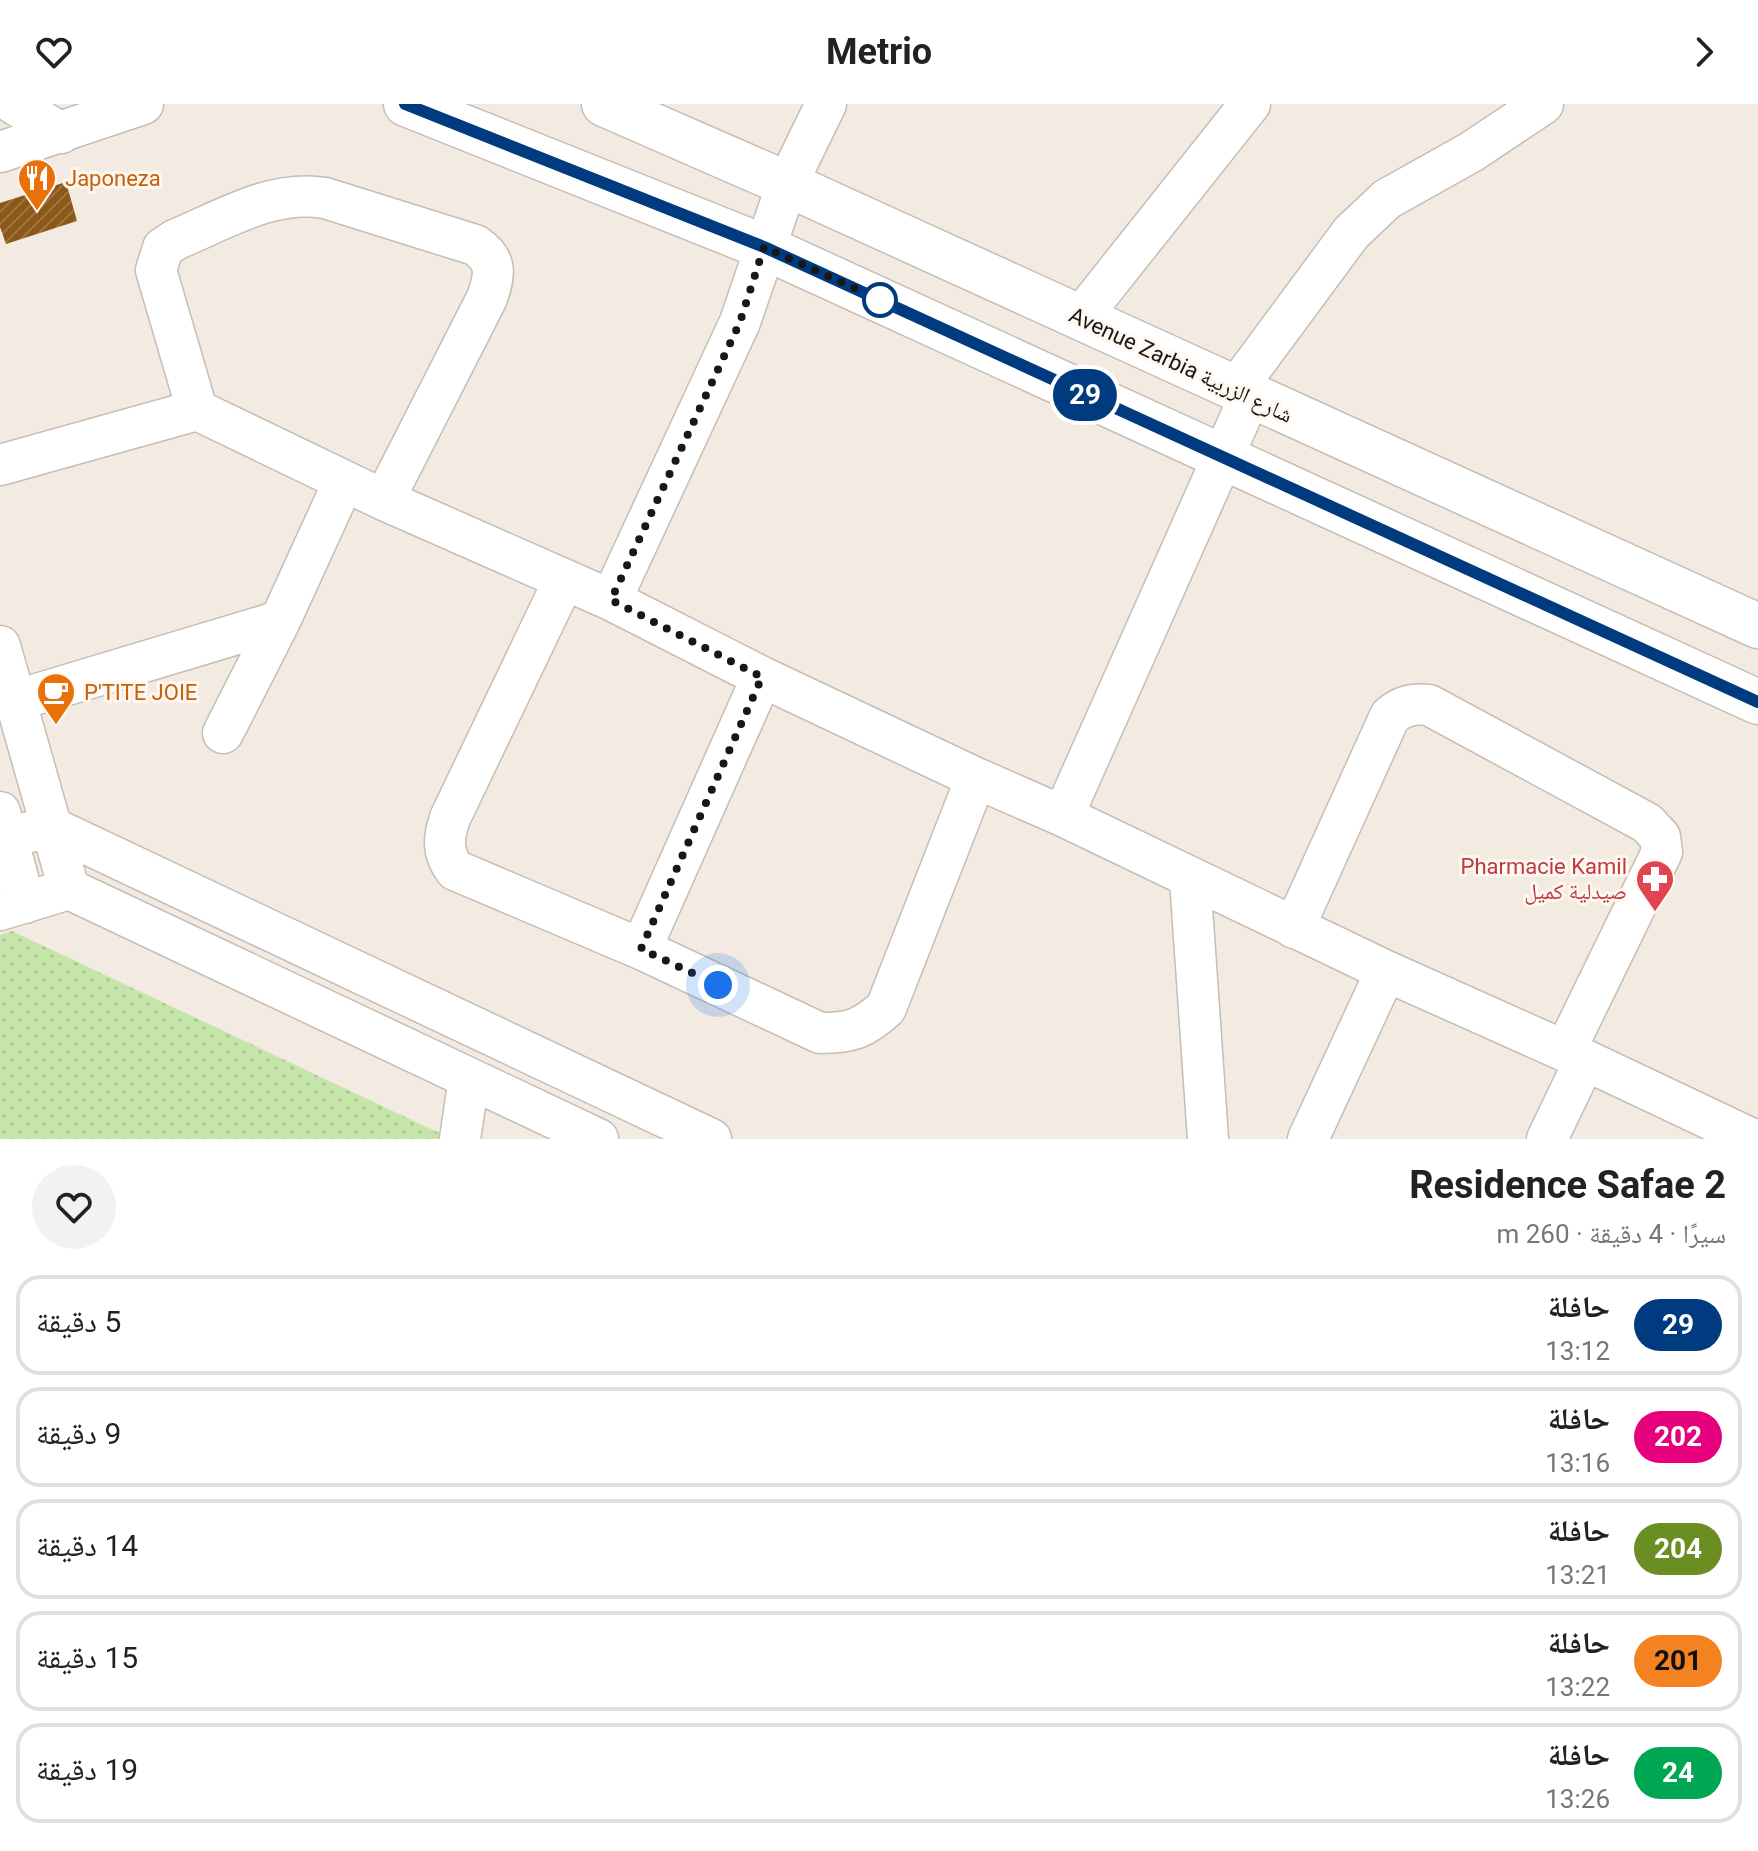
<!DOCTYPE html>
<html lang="ar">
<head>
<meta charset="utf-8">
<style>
  :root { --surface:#fff; --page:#f2f2f2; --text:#222; --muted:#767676; --line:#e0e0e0 }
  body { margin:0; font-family:Roboto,"Noto Naskh Arabic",sans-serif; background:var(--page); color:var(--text); direction:rtl; height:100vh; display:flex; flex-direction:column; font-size:30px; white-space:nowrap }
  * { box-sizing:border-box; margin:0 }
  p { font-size:26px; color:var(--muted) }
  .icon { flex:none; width:44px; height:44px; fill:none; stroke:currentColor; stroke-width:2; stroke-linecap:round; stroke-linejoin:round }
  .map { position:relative; height:1035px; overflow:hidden; direction:ltr }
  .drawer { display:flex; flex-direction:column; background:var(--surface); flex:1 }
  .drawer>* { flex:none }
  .badge { padding:0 16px; border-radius:26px; font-size:28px; line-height:52px }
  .you { position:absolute; width:40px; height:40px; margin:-20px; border:6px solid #fff; border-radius:50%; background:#1a73e8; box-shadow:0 0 0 12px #1a73e833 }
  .map>.badge { position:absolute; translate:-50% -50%; box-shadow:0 0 0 4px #fff }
  .round { display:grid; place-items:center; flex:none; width:84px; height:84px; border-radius:42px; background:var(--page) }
  .head { display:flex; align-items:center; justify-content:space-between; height:136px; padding:0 32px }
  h1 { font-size:38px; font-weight:700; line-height:60px }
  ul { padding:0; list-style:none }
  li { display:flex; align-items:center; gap:24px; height:100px; margin:0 16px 12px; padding:0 16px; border:4px solid var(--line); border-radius:24px }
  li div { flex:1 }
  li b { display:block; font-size:30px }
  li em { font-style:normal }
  li .badge { min-width:88px; font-weight:700; text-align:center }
  header { display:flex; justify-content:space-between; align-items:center; height:104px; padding:0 32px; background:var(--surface); font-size:36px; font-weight:700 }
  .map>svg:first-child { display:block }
</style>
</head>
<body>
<header><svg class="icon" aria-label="forward" viewBox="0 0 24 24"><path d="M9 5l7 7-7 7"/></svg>Metrio<svg class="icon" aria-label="heart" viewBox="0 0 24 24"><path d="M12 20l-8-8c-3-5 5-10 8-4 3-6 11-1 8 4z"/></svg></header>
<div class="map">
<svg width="1758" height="1035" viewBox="0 0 1758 1035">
  <defs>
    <pattern id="grass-dots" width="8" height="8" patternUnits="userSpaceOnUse" patternTransform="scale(2)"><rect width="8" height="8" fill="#c6e5ab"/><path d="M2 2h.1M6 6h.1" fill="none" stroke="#aac492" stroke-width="1.8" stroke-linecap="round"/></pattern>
    <pattern id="building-hatch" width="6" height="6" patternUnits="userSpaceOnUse" patternTransform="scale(2)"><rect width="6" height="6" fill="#8b5815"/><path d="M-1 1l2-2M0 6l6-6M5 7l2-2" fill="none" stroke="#997546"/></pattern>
  </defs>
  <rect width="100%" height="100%" fill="#f3eae2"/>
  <!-- grass -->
  <path fill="url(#grass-dots)" d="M12,827L452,1035H0V831Z"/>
  <!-- building -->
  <path fill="url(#building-hatch)" d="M66,78L77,117L6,140L0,123V99Z"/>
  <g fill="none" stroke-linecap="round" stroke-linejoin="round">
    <defs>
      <path id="minor" d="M14,0L61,29
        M0,48L143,0
        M1080,214L1250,0
        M1235,286L1351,129L1387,95L1471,48L1543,0
        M197,306L156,166L163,144L175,136C223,116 272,85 325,94L475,141C498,156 495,171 487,194L384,396
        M0,361L197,306L384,396L611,496L762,573L976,674L1063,712L1386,867L1585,956L1752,1035
        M564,476L450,714C443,735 442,748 455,766L641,845L820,929C851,929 863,925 886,904L976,674
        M611,496L740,218L787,80L826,0
        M0,542L69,785
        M17,596L280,517L344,377
        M223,629L280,517
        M0,708L25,799
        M1063,712L1250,292
        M0,735L51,723L711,1035
        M1190,775L1208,1035
        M0,806L69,785L598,1035
        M1294,824L1390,612C1402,602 1413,599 1429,601L1647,719L1660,733L1662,748L1565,947
        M641,845L762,573
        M460,1035L469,974
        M1308,1035L1386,867
        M1547,1035L1585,956"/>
      <path id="major" d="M406,0L764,143L1758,598
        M604,0L787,80L1758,522"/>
    </defs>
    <!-- minor casing -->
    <use href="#minor" stroke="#c6bdb5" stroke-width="43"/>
    <!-- major casing -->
    <use href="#major" stroke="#c6bdb5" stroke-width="47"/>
    <!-- minor -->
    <use href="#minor" stroke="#fff" stroke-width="40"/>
    <!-- major -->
    <use href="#major" stroke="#fff" stroke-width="44"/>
  </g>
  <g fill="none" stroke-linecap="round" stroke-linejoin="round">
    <defs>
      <path id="line" d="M405,0L764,143L1758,598"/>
    </defs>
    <!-- line casing -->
    <use href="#line" stroke="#fff" stroke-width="18"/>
    <!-- line -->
    <use href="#line" stroke="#003b80" stroke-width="12"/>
    <!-- walk -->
    <path stroke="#191614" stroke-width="8" stroke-dasharray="0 14.4" d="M718,881L641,845L762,573L611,496L740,218L764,143L880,196"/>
  </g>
  <!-- icons -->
  <defs>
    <symbol id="restaurant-pin" viewBox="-11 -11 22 30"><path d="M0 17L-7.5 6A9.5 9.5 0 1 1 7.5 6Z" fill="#e8710a" stroke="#fff8f1"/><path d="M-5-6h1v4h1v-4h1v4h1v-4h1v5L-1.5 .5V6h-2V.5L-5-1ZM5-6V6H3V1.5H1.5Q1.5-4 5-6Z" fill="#fff"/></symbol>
    <symbol id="cafe-pin" viewBox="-11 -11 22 30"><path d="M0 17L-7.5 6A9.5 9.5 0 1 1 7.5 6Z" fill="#e8710a" stroke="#fff8f1"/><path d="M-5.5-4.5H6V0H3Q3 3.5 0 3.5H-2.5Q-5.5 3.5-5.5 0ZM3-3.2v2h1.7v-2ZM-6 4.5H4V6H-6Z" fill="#fff"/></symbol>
    <symbol id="pharmacy-pin" viewBox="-11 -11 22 30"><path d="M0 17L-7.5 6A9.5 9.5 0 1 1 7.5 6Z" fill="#e0444e" stroke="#fff8f1"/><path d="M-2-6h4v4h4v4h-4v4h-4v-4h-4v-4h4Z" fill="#fff"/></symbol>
  </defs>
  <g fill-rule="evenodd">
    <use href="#restaurant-pin" x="15" y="52" width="44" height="60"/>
    <use href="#cafe-pin" x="34" y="566" width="44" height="60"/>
    <use href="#pharmacy-pin" x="1633" y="753" width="44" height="60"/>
  </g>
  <!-- markers -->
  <circle fill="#fff" stroke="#003b80" stroke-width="4" cx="880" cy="196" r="16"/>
  <g text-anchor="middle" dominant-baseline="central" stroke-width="6" stroke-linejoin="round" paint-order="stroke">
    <!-- food labels -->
    <g font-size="22" fill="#c56008" stroke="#fff8f1" text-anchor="start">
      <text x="65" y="74">Japoneza</text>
      <text x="84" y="588">P'TITE JOIE</text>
    </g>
    <!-- street labels -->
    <g font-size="22" fill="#191614" stroke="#fff8f1">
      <text transform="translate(1181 261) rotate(25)">Avenue Zarbia شارع الزربية</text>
    </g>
    <!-- health labels -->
    <g font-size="22" fill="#be3a42" stroke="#fff8f1" text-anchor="end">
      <text x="1627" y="762">Pharmacie Kamil<tspan x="1627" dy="25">صيدلية كميل</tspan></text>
    </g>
  </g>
</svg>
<div class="you" style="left:718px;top:881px"></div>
<b class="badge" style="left:1085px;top:291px;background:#003b80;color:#fff">29</b>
</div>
<section class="drawer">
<div class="head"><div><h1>Residence Safae 2</h1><p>سيرًا · 4 دقيقة · 260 m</p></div><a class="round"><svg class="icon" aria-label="heart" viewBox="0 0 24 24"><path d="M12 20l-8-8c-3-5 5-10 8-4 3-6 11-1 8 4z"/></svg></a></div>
<ul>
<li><span class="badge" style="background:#003b80;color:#fff">29</span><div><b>حافلة</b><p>13:12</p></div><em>5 دقيقة</em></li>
<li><span class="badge" style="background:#e6007e;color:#fff">202</span><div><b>حافلة</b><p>13:16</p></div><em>9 دقيقة</em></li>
<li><span class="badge" style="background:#6b8e23;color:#fff">204</span><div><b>حافلة</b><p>13:21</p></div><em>14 دقيقة</em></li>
<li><span class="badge" style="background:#f58220;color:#111">201</span><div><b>حافلة</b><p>13:22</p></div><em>15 دقيقة</em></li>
<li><span class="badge" style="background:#00a651;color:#fff">24</span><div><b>حافلة</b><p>13:26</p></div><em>19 دقيقة</em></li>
</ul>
</section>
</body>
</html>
